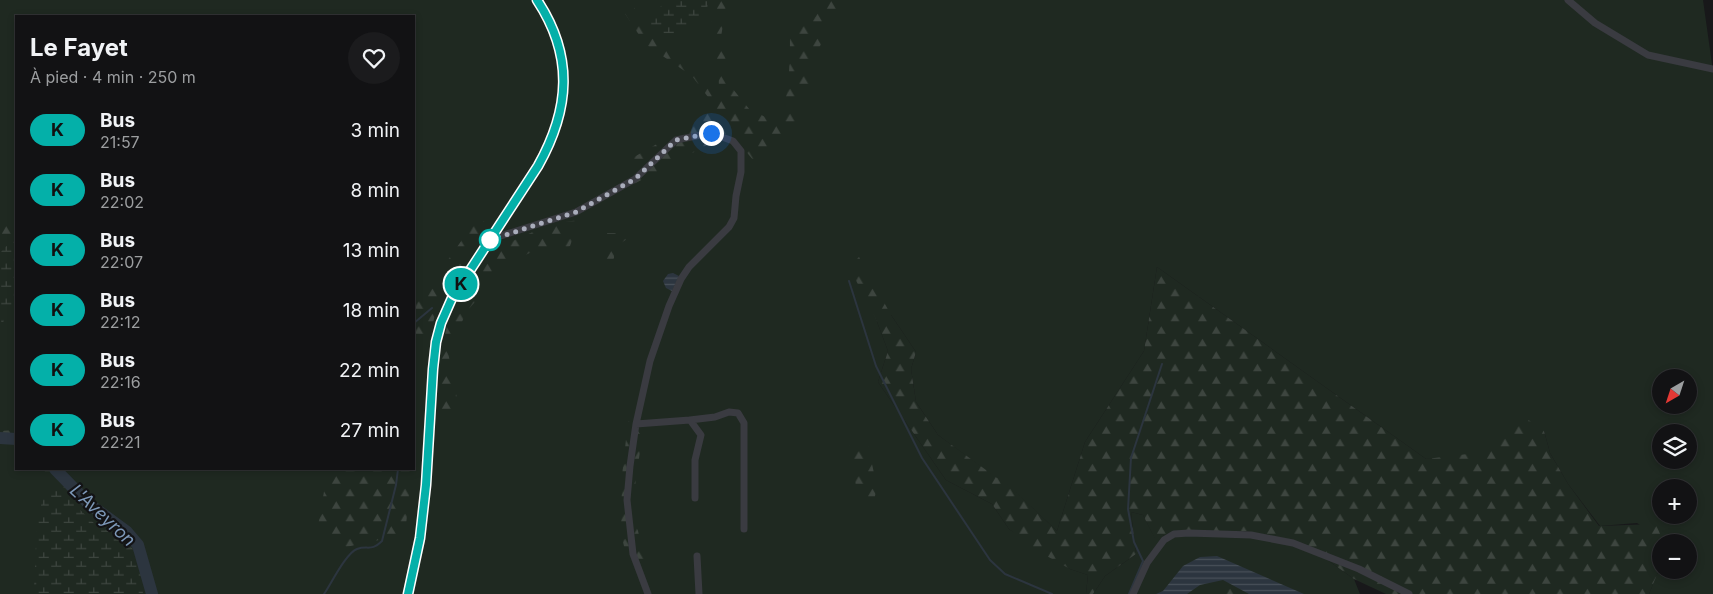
<!DOCTYPE html>
<html lang="fr">
<head>
<meta charset="utf-8">
<style>
  :root { --surface:#121214; --page:#1b1b1d; --text:#f1f3f6; --muted:#9c9ea0; --line:#313234 }
  body { margin:0; font-family:Inter,sans-serif; background:var(--page); color:var(--text); height:100vh; display:flex; flex-direction:column; font-size:19px; white-space:nowrap }
  * { box-sizing:border-box; margin:0 }
  p { font-size:16px; color:var(--muted) }
  .icon { flex:none; width:28px; height:28px; fill:none; stroke:currentColor; stroke-width:2; stroke-linecap:round; stroke-linejoin:round }
  .map { position:relative; flex:1; overflow:hidden }
  .details { position:absolute; left:15px; top:15px; width:400px; height:455px; display:flex; flex-direction:column; background:var(--surface); border-radius:0px; box-shadow:0 2px 8px #0003,0 0 0 1px var(--line) }
  .details>* { flex:none }
  .badge { padding:0 10px; border-radius:16px; font-size:18px; line-height:32px }
  .needle { width:32px; rotate:219deg }
  .buttons { position:absolute; left:1652px; top:369px; display:grid; gap:10px }
  .buttons a { display:grid; place-items:center; width:45px; height:45px; border-radius:50%; background:var(--surface); box-shadow:0 2px 8px #0003,0 0 0 1px var(--line); font-size:25px }
  .you { position:absolute; width:25px; height:25px; margin:-12px; border:4px solid #fff; border-radius:50%; background:#1a73e8; box-shadow:0 0 0 8px #1a73e833 }
  .map>.badge { position:absolute; translate:-50% -50%; box-shadow:0 0 0 2px #fff }
  .round { display:grid; place-items:center; flex:none; width:52px; height:52px; border-radius:26px; background:var(--page) }
  .headline { display:flex; align-items:center; justify-content:space-between; height:85px; padding:0 15px }
  h1 { font-size:24px; font-weight:700; line-height:38px }
  ul { padding:0; list-style:none }
  li { display:flex; align-items:center; gap:15px; height:60px; padding:0 15px }
  li div { flex:1 }
  li b { display:block; font-size:19px }
  li em { font-style:normal }
  li .badge { min-width:55px; font-weight:700; text-align:center }
  .map>svg:first-child { display:block }
</style>
</head>
<body>
<div class="map">
<svg width="1713" height="594" viewBox="0 0 1713 594">
  <defs>
    <pattern id="forest-firs" width="22" height="20" patternUnits="userSpaceOnUse" patternTransform="scale(1.25)"><rect width="22" height="20" fill="#1f2921"/><path d="M5 1l3.5 6h-7zM16 11l3.5 6h-7z" fill="#3d453f"/></pattern>
    <pattern id="wetland-marsh" width="20" height="14" patternUnits="userSpaceOnUse" patternTransform="scale(1.25)"><rect width="20" height="14" fill="#1f2921"/><path d="M1 5h8M5 5V1M11 12h8M15 12V8" fill="none" stroke="#3d453f"/></pattern>
    <pattern id="water-rules" width="6" height="5" patternUnits="userSpaceOnUse" patternTransform="scale(1.25)"><rect width="6" height="5" fill="#2c353f"/><path d="M0 2.5h6" fill="none" stroke="#485059"/></pattern>
  </defs>
  <rect width="100%" height="100%" fill="#18181a"/>
  <!-- green -->
  <path fill="#1f2921" fill-rule="evenodd" d="M0,0H1703L1713,71V594H1649L1661,564V570H1689V542H1663V541L1637,523L1600,526L1568,484L1550,453L1544,431L1475,457L1426,459L1157,267L1144,351L1085,442L1057,531L1001,479H997L938,435L916,402L911,369L916,352L891,315L876,319L888,351L878,382L946,480L992,504L1009,529L1070,569L1088,575L1086,594H0ZM16,16H414V469H16ZM1661,378H1689V405H1661ZM1661,432H1689V460H1661ZM1661,488H1689V515H1661Z
    M1131,512L1143,515L1155,538L1165,535L1246,531L1305,544L1354,579L1360,594H1093L1105,576L1136,554Z"/>
  <!-- forest -->
  <path fill="url(#forest-firs)" d="M616,0H629L659,44L694,66L713,84L719,86L718,66L710,27L719,0H729L726,6L721,37L732,88L750,110L779,123C789,98 790,64 790,36L816,16L825,0H839V8L816,54L809,88L800,103L791,135L758,166L735,138L713,142L632,185L634,157L699,120L708,97L692,76L645,44Z
    M16,204V245L0,261C0,239 0,218 16,204Z
    M478,217L490,226L439,300L426,349L414,351V305L420,300Z
    M579,220L570,246L564,250L542,247L509,263L467,311L448,352L457,398L435,443L439,404L441,350L451,311L486,259L508,243L551,224Z
    M607,233H628L627,239L614,248V258L607,270L601,268L604,258Z
    M859,257L891,315L916,352L911,369L916,402L938,435L997,478H1001L1057,531L1085,442L1144,351L1157,267L1426,459L1476,453L1520,414L1544,431L1550,453L1568,484L1599,526L1656,524L1663,541V542H1661V565L1649,594H1386L1354,579L1305,544L1246,531L1165,535L1155,539L1143,515L1131,512L1136,554L1105,576L1093,594H1086L1088,575L1070,569L1036,550L1009,529L992,504L946,480L878,382L888,351L876,319L849,267Z
    M628,421L632,422L642,437L631,515L638,531L646,564L630,570L621,534L622,476Z
    M16,430V450L0,449V431Z
    M849,440L867,441L877,487L873,505L858,500Z
    M43,469H69L70,473L52,481Z
    M328,469H412L405,534L382,541L379,540L346,547L338,540L316,537Z
    M1227,582L1249,594H1226Z"/>
  <!-- wetland -->
  <path fill="url(#wetland-marsh)" d="M666,0H711C701,20 685,32 667,42L646,25Z
    M16,235V304L7,310L0,333V253Z
    M56,484L63,485L76,506L98,527L115,534L133,549L140,567L143,594H33C38,570 30,494 56,484Z"/>
  <!-- water -->
  <path fill="url(#water-rules)" d="M673,273L679,276L672,291L666,288L663,281L668,274Z
    M1217,556L1304,594H1249L1223,580L1200,585L1187,594H1156L1163,591L1183,566L1200,557Z"/>
  <g fill="none" stroke-linecap="round" stroke-linejoin="round">
    <!-- stream -->
    <path stroke="#2c353f" stroke-width="2" d="M849,281L876,366L922,458L990,560L1005,574L1052,594
      M414,323L432,308
      M324,594C331,584 346,553 357,549C368,545 371,552 382,541L396,485L398,469
      M1129,594L1143,561L1134,542L1128,509L1131,458L1162,364"/>
    <!-- river -->
    <path stroke="#2c353f" stroke-width="12" d="M0,438L16,439
      M55,469L89,504L126,531L138,545L152,594"/>
    <!-- minor -->
    <path stroke="#3a3b41" stroke-width="7" d="M1568,0L1595,23L1648,55L1713,69
      M491,239L576,212L635,179L676,140L711,133L733,141L741,151V172L736,196L734,218L729,227L689,267L681,279L669,306L650,361L636,424L630,466L627,500L633,554L648,594
      M690,420L715,417L729,412L738,413L744,423V529
      M636,424L690,420L701,435L695,460V498
      M697,556L699,594
      M408,594L419,538L426,485L436,342L441,323L452,298L548,147C569,94 569,49 537,0
      M1133,594L1147,563L1164,540L1174,534L1189,533L1251,535L1293,543L1359,569L1409,594"/>
  </g>
  <g fill="none" stroke-linecap="round" stroke-linejoin="round">
    <defs>
      <path id="line" d="M408,594L420,538L426,485L433,369L436,342L441,323L452,298L538,166C570,109 574,56 537,0"/>
    </defs>
    <!-- line casing -->
    <use href="#line" stroke="#fff" stroke-width="11"/>
    <!-- line -->
    <use href="#line" stroke="#04b0a9" stroke-width="8"/>
    <!-- walk -->
    <path stroke="#a9adbb" stroke-width="5" stroke-dasharray="0 9" d="M490,240L576,212L635,179L676,140L711,133"/>
  </g>
  <!-- markers -->
  <circle fill="#fff" stroke="#04b0a9" stroke-width="2.5" cx="490" cy="240" r="10"/>
  <g text-anchor="middle" dominant-baseline="central" stroke-width="4.5" stroke-linejoin="round" paint-order="stroke">
    <!-- water labels -->
    <g font-size="18" font-style="italic" fill="#7d98b8" stroke="#131315">
      <text transform="translate(103 515) rotate(43)">L'Aveyron</text>
    </g>
  </g>
</svg>
<div class="buttons">
<a><svg class="needle" viewBox="-14 -14 28 28"><path d="M0-13l5 13h-10z" fill="#e53935"/><path d="M0 13l5-13h-10z" fill="#9c9ea0"/></svg></a>
<a><svg class="icon" aria-label="layers" viewBox="0 0 24 24"><path d="M12 4l9 5-9 5-9-5zM3 14l9 5 9-5"/></svg></a>
<a>+</a>
<a>−</a>
</div>
<div class="you" style="left:711px;top:133px"></div>
<b class="badge" style="left:461px;top:284px;background:#04b0a9;color:#111">K</b>
<section class="details">
<div class="headline"><div><h1>Le Fayet</h1><p>À pied · 4 min · 250 m</p></div><a class="round"><svg class="icon" aria-label="heart" viewBox="0 0 24 24"><path d="M12 20l-8-8c-3-5 5-10 8-4 3-6 11-1 8 4z"/></svg></a></div>
<ul>
<li><span class="badge" style="background:#04b0a9;color:#111">K</span><div><b>Bus</b><p>21:57</p></div><em>3 min</em></li>
<li><span class="badge" style="background:#04b0a9;color:#111">K</span><div><b>Bus</b><p>22:02</p></div><em>8 min</em></li>
<li><span class="badge" style="background:#04b0a9;color:#111">K</span><div><b>Bus</b><p>22:07</p></div><em>13 min</em></li>
<li><span class="badge" style="background:#04b0a9;color:#111">K</span><div><b>Bus</b><p>22:12</p></div><em>18 min</em></li>
<li><span class="badge" style="background:#04b0a9;color:#111">K</span><div><b>Bus</b><p>22:16</p></div><em>22 min</em></li>
<li><span class="badge" style="background:#04b0a9;color:#111">K</span><div><b>Bus</b><p>22:21</p></div><em>27 min</em></li>
</ul>
</section>
</div>
</body>
</html>
